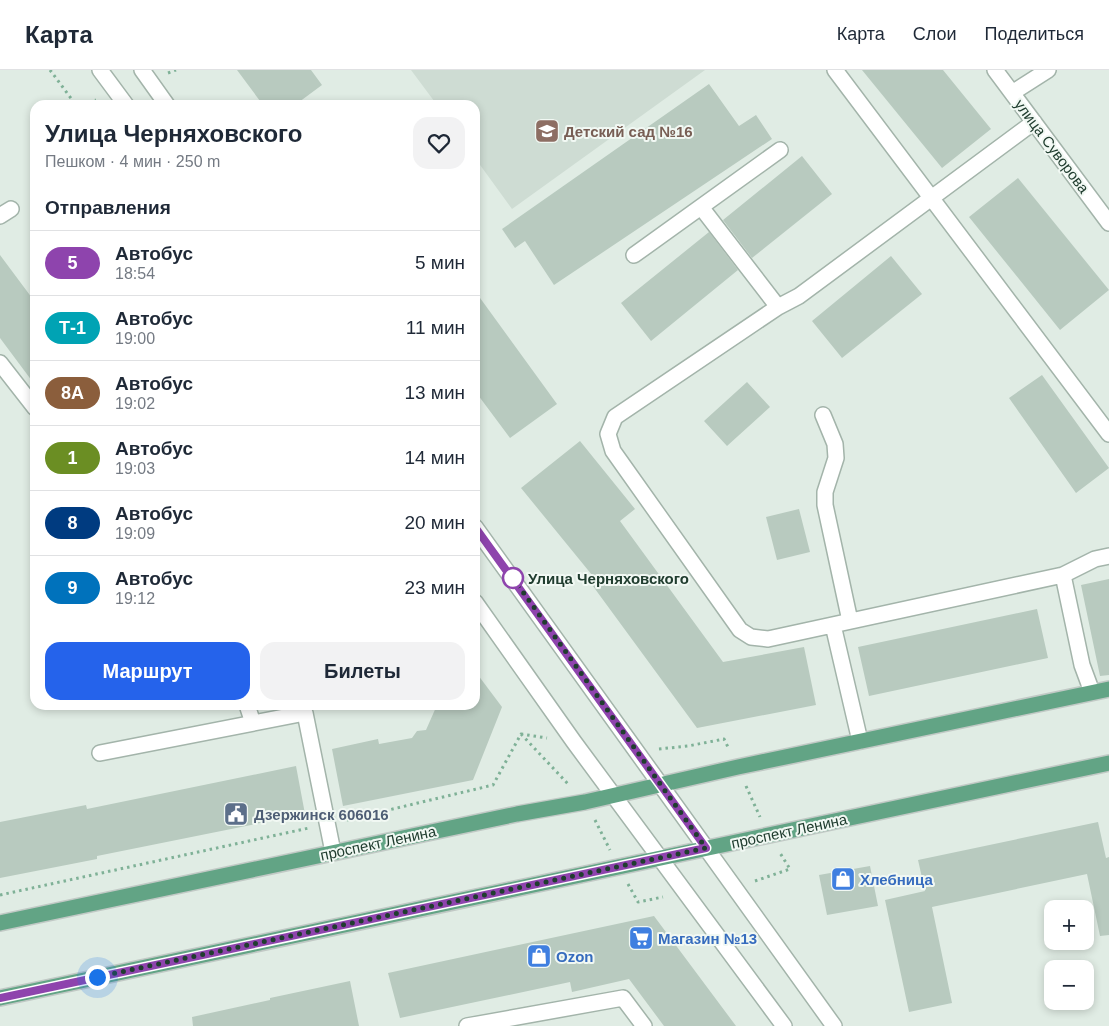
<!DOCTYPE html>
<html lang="ru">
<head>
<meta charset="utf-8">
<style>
  :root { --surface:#fff; --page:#f2f2f3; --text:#1f2937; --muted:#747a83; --line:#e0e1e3; --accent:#2563eb }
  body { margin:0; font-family:Helvetica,sans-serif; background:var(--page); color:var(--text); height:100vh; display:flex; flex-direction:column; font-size:19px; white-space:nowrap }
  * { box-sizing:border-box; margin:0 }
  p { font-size:16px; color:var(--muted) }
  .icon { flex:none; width:28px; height:28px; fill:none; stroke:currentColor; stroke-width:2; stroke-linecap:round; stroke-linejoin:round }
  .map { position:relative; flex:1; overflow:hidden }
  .sheet { position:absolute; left:30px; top:30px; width:450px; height:610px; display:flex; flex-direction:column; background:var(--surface); border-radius:15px; box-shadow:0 2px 8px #0003 }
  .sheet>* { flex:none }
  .badge { padding:0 10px; border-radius:16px; font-size:18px; line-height:32px }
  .buttons { position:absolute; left:1044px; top:830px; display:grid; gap:10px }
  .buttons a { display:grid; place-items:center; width:50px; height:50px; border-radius:10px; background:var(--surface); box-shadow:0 2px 8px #0003; font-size:25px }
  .you { position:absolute; width:25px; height:25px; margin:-12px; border:4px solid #fff; border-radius:50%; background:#1a73e8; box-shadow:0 0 0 8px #1a73e833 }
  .map>.badge { position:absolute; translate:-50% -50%; box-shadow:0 0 0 2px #fff }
  h2 { padding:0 15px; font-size:19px; line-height:45px }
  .round { display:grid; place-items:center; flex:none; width:52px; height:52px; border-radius:15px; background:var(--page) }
  .overview { display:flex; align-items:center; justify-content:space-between; height:85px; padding:0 15px }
  h1 { font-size:24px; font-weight:700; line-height:38px }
  .action { display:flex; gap:10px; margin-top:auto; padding:10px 15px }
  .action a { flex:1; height:58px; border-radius:15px; background:var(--accent); color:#fff; font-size:20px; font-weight:700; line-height:58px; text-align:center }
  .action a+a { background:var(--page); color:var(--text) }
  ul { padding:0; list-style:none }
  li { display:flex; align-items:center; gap:15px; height:65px; padding:0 15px; border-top:1px solid var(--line) }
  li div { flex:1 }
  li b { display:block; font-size:19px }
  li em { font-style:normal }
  li .badge { min-width:55px; font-weight:700; text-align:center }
  header { display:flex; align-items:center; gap:30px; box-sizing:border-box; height:70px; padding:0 25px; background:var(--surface); border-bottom:1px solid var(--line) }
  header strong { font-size:24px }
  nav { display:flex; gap:28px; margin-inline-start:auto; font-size:18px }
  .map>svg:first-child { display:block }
</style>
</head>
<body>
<header>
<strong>Карта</strong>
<nav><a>Карта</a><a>Слои</a><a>Поделиться</a></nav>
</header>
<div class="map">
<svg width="1109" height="956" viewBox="0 0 1109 956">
  <rect width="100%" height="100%" fill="#e0ece4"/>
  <!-- built -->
  <path fill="#cedcd3" d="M411,0H705L512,139L475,88V35H437Z"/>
  <!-- building -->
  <path fill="#b8cabf" d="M237,0H311L322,15L295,35H263Z
    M862,0H943L991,59L942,98Z
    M709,14L739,56L756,45L772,69L554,215L525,171L515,178L502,159Z
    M802,86L832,124L752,188L723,150Z
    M1018,108L1109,220L1060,260L969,147Z
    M709,162L738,200L651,271L621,233Z
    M0,185L35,232V315L0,268Z
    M891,186L922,224L842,288L812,251Z
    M475,221L557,334L510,368L475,321Z
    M1042,305L1109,398L1076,423L1009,328Z
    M747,312L770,337L727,376L704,351Z
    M580,371L635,439L620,451L723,592L804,577L816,635L697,658L587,508L592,505L521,418Z
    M799,439L810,482L777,490L766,447Z
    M1109,509V605L1100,606L1081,515Z
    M1037,539L1048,588L869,626L858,577Z
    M475,601L502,637L473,710L343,736L332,679L378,669L379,674L412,668L417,661L426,660L437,635H475Z
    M296,696L305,744L97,786V789L0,808V752L86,735L87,739Z
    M1098,752L1106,788L1109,787V865L1100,866L1087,804L932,837L952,933L909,942L885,830L925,821L918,790Z
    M870,796L878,836L827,845L819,805Z
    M654,846L736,956H664L629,909L572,922L570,912L400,948L388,903Z
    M350,911L359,956H193L192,947L270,930V928Z"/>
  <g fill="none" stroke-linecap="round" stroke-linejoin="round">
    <defs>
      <path id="minor" d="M100,0L126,35
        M142,0L167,35
        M835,0L1109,364
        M995,0L1109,153
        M1012,23L1048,0
        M1034,52L799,226L778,237L615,347L608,364L613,381L740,560L751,567L768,569L1063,505L1095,489L1109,486
        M701,137L778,237
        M0,146L11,139
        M634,185L780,80
        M0,293L35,338
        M823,345L835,374L836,388L825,422V435L850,551
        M475,457L834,956
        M1063,505L1082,595L1092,622
        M475,532L574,672L784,956
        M833,555L860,671
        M247,635L253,653
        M100,683L305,643L333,782
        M467,956L623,928L644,956"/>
      <path id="major" d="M0,853L517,744L585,732L738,697L1109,619
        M0,928L1109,693"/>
    </defs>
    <!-- minor casing -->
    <use href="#minor" stroke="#a3b4aa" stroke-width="18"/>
    <!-- major casing -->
    <use href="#major" stroke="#c1c9c5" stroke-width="18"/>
    <!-- path -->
    <path stroke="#7fb197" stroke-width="3" stroke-dasharray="2.5 4" stroke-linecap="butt" d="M50,0L76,35
      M168,3L176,0
      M83,35L96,30
      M521,664L569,715
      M659,679L688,676L724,669L729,679
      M746,716L760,747
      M347,750L493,715L521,664L547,668
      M595,750L610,780
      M755,811L790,799L780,783
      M628,814L638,832L663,827
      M0,825L309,758"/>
    <!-- minor -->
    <use href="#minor" stroke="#fff" stroke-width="15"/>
    <!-- major -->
    <use href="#major" stroke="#62a485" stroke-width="15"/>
  </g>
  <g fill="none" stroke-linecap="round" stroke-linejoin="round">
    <defs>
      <path id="line" d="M0,928L706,778L475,457"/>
    </defs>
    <!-- line casing -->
    <use href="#line" stroke="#fff" stroke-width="11"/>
    <!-- line -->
    <use href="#line" stroke="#8e44ad" stroke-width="8"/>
    <!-- walk -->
    <path stroke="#203d2f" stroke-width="5" stroke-dasharray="0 9" d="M97,907L706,778L513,508"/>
  </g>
  <!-- icons -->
  <defs>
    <symbol id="school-square" viewBox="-11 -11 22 22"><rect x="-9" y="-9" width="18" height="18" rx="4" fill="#8d6e63" stroke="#f1f8f3"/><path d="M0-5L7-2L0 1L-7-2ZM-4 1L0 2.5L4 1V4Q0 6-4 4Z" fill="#fff"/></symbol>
    <symbol id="civic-square" viewBox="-11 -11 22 22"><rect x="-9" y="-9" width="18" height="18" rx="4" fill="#5c6f8a" stroke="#f1f8f3"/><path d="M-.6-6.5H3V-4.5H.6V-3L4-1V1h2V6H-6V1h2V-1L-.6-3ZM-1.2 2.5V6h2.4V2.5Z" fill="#fff"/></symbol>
    <symbol id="shop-square" viewBox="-11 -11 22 22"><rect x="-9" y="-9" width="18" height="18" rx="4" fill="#3f7fe0" stroke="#f1f8f3"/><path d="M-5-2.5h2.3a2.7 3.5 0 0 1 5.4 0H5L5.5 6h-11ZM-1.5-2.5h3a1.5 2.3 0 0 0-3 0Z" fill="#fff"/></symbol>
    <symbol id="supermarket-square" viewBox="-11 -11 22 22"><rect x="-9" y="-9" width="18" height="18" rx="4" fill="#3f7fe0" stroke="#f1f8f3"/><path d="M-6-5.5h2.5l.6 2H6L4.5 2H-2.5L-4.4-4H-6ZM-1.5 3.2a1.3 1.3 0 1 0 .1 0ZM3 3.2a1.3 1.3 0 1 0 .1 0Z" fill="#fff"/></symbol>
  </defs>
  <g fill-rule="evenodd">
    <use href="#school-square" x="533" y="47" width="28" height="28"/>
    <use href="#civic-square" x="222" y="730" width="28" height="28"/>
    <use href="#shop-square" x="829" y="795" width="28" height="28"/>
    <use href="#supermarket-square" x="627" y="854" width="28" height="28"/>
    <use href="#shop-square" x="525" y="872" width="28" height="28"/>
  </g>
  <!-- markers -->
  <circle fill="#fff" stroke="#8e44ad" stroke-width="2.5" cx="513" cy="508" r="10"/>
  <g text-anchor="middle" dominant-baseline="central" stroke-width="4" stroke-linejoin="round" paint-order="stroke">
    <!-- education labels -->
    <g font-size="15" font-weight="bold" fill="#785e54" stroke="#f1f8f3" text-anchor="start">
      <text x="564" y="61">Детский сад №16</text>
    </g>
    <!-- street labels -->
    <g font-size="15" fill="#203d2f" stroke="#f1f8f3">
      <text transform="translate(1052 76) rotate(53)">улица Суворова</text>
      <text transform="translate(789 761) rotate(-12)">проспект Ленина</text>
      <text transform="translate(378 773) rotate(-12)">проспект Ленина</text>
    </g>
    <!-- stop labels -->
    <g font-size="15" font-weight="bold" fill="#203d2f" stroke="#f1f8f3" text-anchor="start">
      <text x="528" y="508">Улица Черняховского</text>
    </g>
    <!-- service labels -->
    <g font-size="15" font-weight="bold" fill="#4e5e75" stroke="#f1f8f3" text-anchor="start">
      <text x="254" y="744">Дзержинск 606016</text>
    </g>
    <!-- shop labels -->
    <g font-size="15" font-weight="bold" fill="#366cbe" stroke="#f1f8f3" text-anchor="start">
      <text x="860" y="809">Хлебница</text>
      <text x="658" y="868">Магазин №13</text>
      <text x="556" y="886">Ozon</text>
    </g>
  </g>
</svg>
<div class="buttons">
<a>+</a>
<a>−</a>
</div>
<div class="you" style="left:97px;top:907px"></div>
<section class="sheet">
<div class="overview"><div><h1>Улица Черняховского</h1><p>Пешком · 4 мин · 250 m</p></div><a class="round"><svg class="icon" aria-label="heart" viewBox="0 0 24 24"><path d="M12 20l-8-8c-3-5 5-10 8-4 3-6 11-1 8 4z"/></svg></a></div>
<h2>Отправления</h2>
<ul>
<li><span class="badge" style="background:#8e44ad;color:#fff">5</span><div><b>Автобус</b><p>18:54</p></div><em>5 мин</em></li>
<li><span class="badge" style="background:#00a3b4;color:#fff">Т-1</span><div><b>Автобус</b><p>19:00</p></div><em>11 мин</em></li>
<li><span class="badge" style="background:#8b5e3c;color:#fff">8А</span><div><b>Автобус</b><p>19:02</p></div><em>13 мин</em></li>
<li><span class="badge" style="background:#6b8e23;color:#fff">1</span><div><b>Автобус</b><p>19:03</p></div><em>14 мин</em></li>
<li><span class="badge" style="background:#003b80;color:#fff">8</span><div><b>Автобус</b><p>19:09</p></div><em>20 мин</em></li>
<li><span class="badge" style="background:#0072bc;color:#fff">9</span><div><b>Автобус</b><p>19:12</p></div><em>23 мин</em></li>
</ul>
<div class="action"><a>Маршрут</a><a>Билеты</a></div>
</section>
</div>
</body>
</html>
